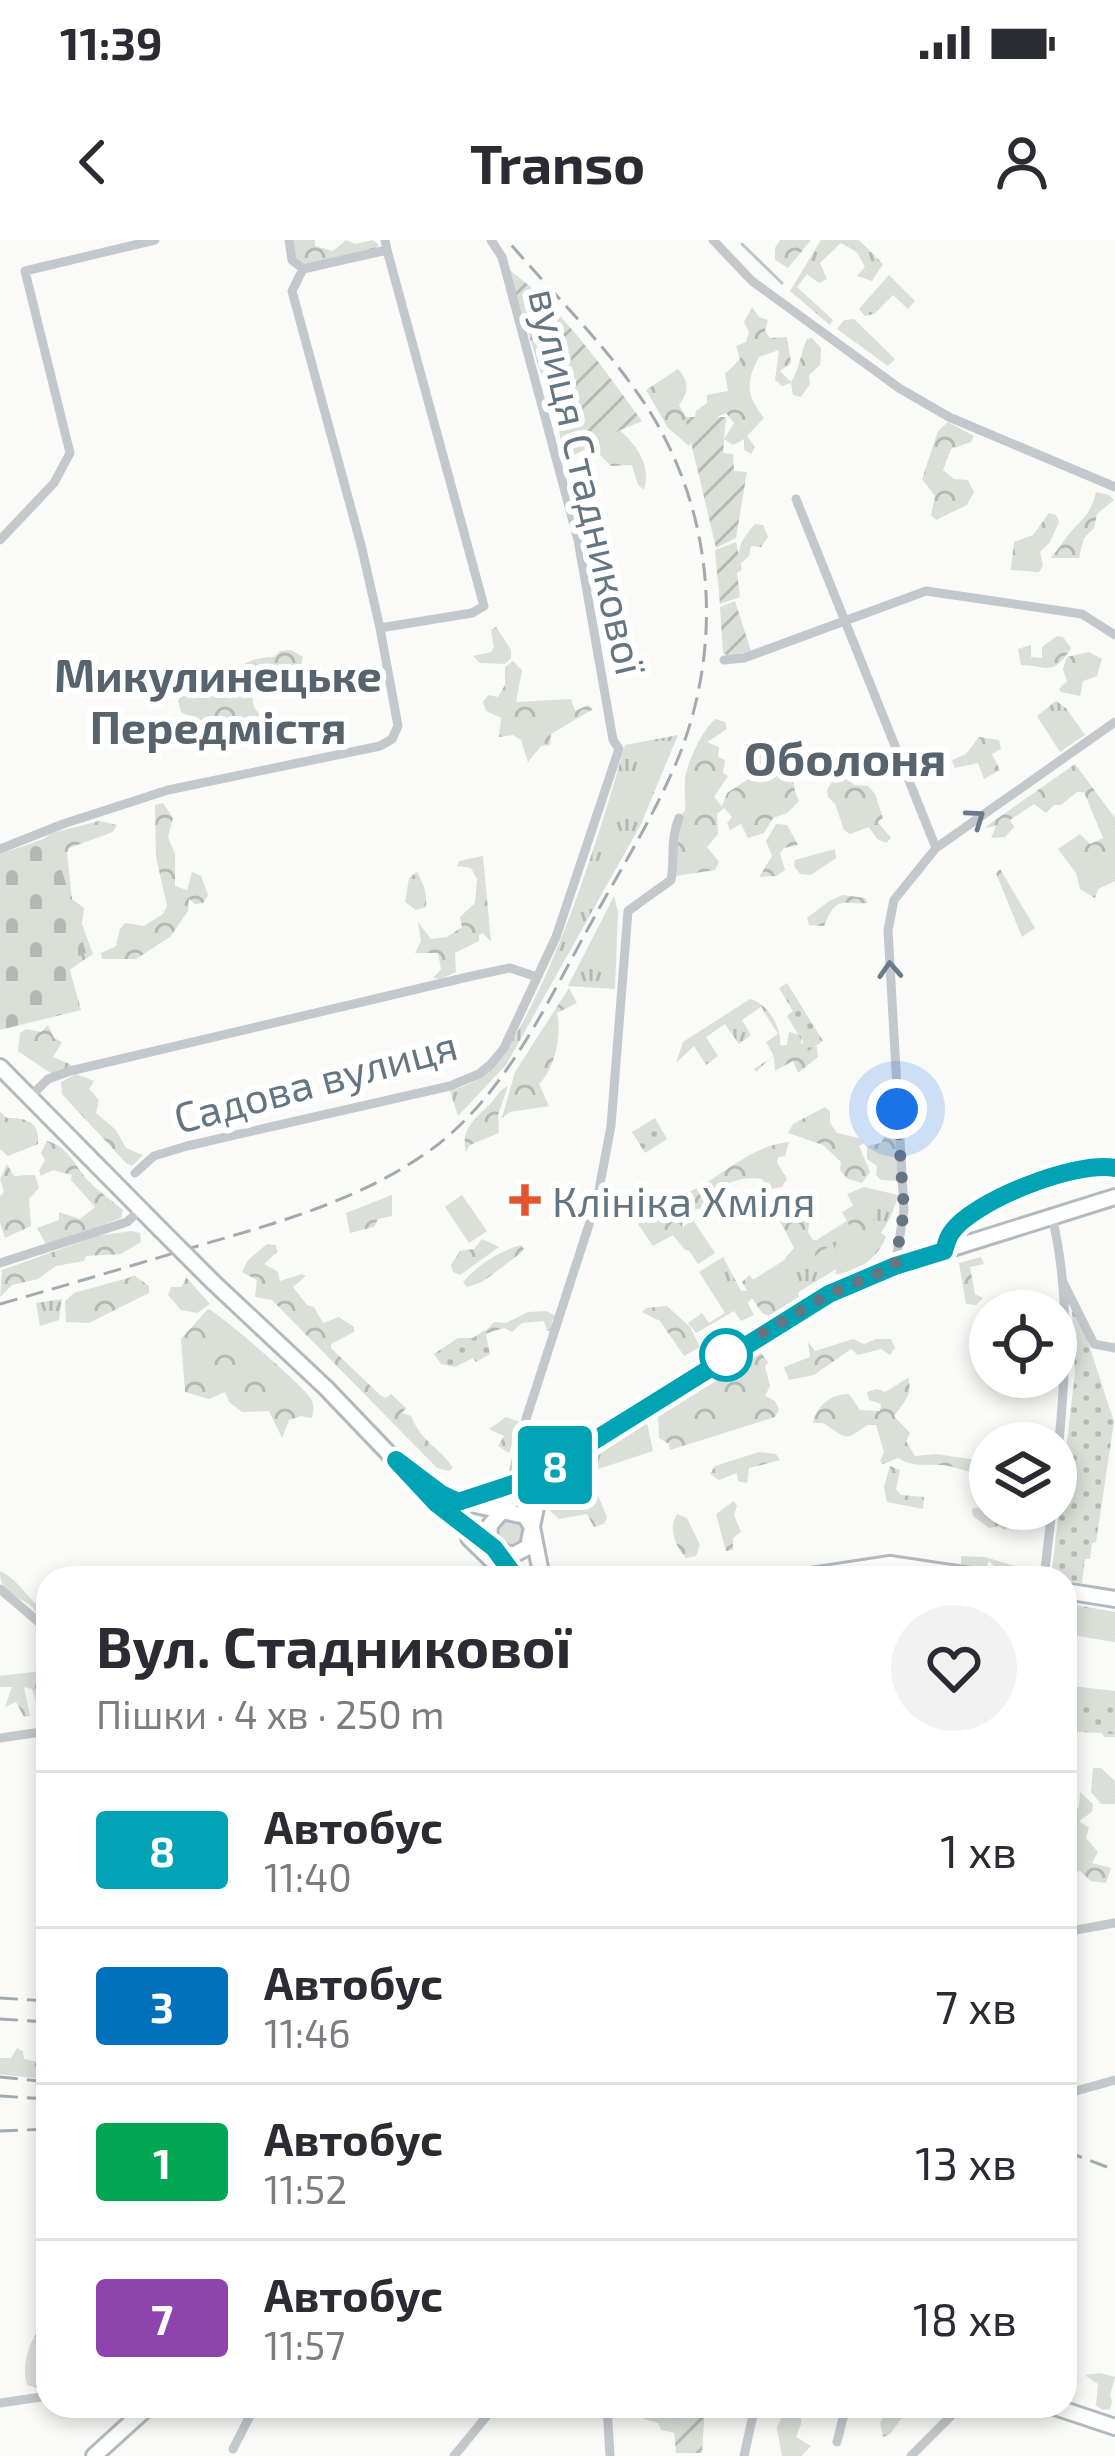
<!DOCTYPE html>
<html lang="uk">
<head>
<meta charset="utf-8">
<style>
  :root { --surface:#fff; --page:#f2f2f3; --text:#2b2b33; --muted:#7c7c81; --line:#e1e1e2 }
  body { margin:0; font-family:"Exo 2",sans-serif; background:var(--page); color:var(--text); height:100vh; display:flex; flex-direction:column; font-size:45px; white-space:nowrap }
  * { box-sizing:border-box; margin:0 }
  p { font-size:39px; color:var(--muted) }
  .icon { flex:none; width:66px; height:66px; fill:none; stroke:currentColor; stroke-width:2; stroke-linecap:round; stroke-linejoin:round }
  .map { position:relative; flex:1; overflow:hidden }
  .sheet { position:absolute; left:36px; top:1326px; width:1041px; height:852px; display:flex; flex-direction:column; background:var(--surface); border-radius:36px; box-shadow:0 6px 18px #0003 }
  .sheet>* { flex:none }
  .badge { padding:0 24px; border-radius:9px; font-size:42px; line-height:78px }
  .tools { position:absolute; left:969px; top:1050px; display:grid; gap:24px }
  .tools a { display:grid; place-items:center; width:108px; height:108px; border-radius:50%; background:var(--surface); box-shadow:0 6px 18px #0003; font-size:60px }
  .you { position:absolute; width:60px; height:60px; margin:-30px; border:9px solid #fff; border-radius:50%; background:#1a73e8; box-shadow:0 0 0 18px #1a73e833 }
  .map>.badge { position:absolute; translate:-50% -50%; box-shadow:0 0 0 6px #fff }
  .round { display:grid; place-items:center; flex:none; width:126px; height:126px; border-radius:63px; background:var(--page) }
  .summary { display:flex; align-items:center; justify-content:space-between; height:204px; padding:0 60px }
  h1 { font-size:57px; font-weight:700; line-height:90px }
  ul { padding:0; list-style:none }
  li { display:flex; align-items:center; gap:36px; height:156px; padding:0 60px; border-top:3px solid var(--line) }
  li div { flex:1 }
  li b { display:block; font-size:45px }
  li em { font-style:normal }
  li .badge { min-width:132px; font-weight:700; text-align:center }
  .status { display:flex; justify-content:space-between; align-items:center; height:84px; padding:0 60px; background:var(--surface); direction:ltr }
  .status svg { height:33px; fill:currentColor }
  header { display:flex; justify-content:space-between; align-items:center; height:156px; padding:0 60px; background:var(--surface); font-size:54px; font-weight:700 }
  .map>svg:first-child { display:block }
</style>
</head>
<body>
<div class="status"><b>11:39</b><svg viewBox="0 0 49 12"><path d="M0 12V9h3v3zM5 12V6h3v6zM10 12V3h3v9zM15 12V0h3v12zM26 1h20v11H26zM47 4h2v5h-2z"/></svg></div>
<header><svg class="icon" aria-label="back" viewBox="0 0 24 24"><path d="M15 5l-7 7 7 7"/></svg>Transo<svg class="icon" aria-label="person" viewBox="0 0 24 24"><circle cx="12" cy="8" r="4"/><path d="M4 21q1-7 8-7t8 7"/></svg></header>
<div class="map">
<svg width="1115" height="2216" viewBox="0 0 1115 2216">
  <defs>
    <pattern id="grass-tufts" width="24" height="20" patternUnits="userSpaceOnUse" patternTransform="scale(3)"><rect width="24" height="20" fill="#dadfd7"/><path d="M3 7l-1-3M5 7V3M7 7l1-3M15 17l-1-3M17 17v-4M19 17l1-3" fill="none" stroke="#b4b9b4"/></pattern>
    <pattern id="forest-crowns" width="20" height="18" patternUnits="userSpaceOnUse" patternTransform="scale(3)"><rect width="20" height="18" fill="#dadfd7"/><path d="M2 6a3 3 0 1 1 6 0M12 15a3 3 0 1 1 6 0" fill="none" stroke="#b4b9b4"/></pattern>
    <pattern id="cemetery-stones" width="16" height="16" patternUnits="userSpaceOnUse" patternTransform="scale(3)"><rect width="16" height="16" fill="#dadfd7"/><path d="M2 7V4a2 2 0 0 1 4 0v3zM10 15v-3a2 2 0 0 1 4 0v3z" fill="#b4b9b4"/></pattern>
    <pattern id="park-dots" width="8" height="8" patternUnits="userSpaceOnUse" patternTransform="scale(3)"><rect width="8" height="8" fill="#dadfd7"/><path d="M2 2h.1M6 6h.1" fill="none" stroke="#b4b9b4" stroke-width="1.8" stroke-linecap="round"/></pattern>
    <pattern id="garden-furrows" width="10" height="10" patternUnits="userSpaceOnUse" patternTransform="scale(3)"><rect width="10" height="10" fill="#dadfd7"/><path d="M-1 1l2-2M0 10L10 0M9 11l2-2" fill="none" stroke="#b4b9b4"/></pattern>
  </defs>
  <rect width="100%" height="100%" fill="#fafaf8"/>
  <!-- grass -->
  <path fill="url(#grass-tufts)" d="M821,0H859L883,24L872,41L857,36L865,27L857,12L841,3L820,23L827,39L819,43L807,34L797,47L833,80L830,85L790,51Z
    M889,35L915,61L908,69L893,55L874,74L865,76L859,69Z
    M854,79L895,119L888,126L837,89L844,80Z
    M1056,461L1066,468L1085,495L1060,512L1037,476Z
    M678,495L641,584L506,825L458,876L450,851C462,847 474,843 484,835C543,783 603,584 625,505Z
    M614,656L618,672L615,749L568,746Z
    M750,759C769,764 783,789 780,809L756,832L754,829L774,816L766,802L778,794L761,767L742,780L751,795L739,804L725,784L706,797L718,816L706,825L694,806L676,823L683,802Z
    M864,947L898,955C893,979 879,997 863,1013L764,1073L746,1044L858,974L847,954Z
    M723,1017L754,1075L741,1081L734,1071L696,1093L688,1083L702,1073L709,1083L725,1073L699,1032Z
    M62,1059L59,1080L40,1086L36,1063Z
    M647,1183L653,1211L589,1232L582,1226Z
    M495 1293a15 15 0 1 1 30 0a15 15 0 1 1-30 0Z"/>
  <!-- forest -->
  <path fill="url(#forest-crowns)" d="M293,0H315V6L333,11L346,0L355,4L373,0L379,5L373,11L304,26L294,14Z
    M780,0H811L788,28L775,20V8Z
    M752,67L759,77L768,80L765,91L770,98L787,97L791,123L780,131L791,142C800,128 800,114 807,99L812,98L821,108L820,125L809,135L810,144L801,157L793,155L791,143L782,146L775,140L779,110L759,117C744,145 748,157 764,178L747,196L755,207L751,214L744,210V199L733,205L724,199L734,183L726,173L707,181L695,177L696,171L707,163V155L728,151L725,134L740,119L736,106L746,102L749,92L744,82Z
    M678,129C689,142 689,152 679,165L695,193L689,206L668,188L646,150Z
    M607,180C630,197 653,220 644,250L638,245L632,225L611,226L591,206L568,218L560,203V193Z
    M948,182L974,196L971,202L951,209L943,230L954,239L968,240L974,252L967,265L936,280L931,275L935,256L922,239L938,191Z
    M1096,252L1109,255L1114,260L1097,274L1094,288L1084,298L1079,318H1050C1059,310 1062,302 1069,294C1083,278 1091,274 1096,252Z
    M1049,273L1056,275L1059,282L1050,302L1040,312L1043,326L1039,332L1011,330L1014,302L1033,295Z
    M755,284L763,285L768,297L761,307L751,306L749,316L740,324C737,303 743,299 755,284Z
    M496,387L511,410V418L505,424L480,423L473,416L491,412L494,407L491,390Z
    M1057,396L1063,397L1071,408C1053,437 1048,426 1021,425L1018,409L1031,405V417L1042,418V407Z
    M291,410L303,417L294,453L283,452L280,434L260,442C252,455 249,463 260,475L255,496L259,506L252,509L249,500L205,501L199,481L181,472L178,461L184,449C217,449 238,416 274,417L280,411Z
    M1089,412L1102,419L1097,436L1083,441L1080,456L1061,452L1059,449L1067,441L1063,429L1067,417Z
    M513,421L522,430L516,462L571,459L575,471L588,465L593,469L551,494L550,505L541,506L528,522L521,500L513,495L499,497L501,478L486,471L483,462L488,455L498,457L505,445V427Z
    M716,479L725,482L727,489L707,502L719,507L718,517L725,520L723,533L728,536L714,557L722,566L727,553L753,536L751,520L761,506L769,510L773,518C804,529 787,538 799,561L787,573L773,578L764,593L748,598L741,584L730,590L727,583L732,577L724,568L717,574L718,594L707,607L719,622L715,630L676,636C673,605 665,596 685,570C686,559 684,550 685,540C685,527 704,486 716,479Z
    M979,497L999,500L1001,509L992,514L1000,530L984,539L978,523L955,528L952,520L966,514Z
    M823,513L854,545L868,546L875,554L883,578L878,582L891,598L886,603L877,599L869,587L850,594L844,590L835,564L828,557L827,550L836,535L826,531L818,516Z
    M1075,524L1115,578V641L1098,649L1095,658L1080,649L1076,633L1058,609L1080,594L1090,604L1103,598L1084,552H1077L1061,565H1054L1046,573L1034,564L1010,580L1014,587L1005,597L991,598L996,586L984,588Z
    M163,563L173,578L168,597L175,614V646L187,650L192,632L201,636L208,655L203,663L195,664L189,659L188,671L170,697L136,719H102L101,713L116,706L120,689L125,683L144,686L163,674L167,666L156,617L155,565Z
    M99,581L117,585L113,592L69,608L67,613L72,659L84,668L82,684L93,714L69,730L43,599L52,593Z
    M776,584L787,585L798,605L784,608L780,613L785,630L776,636L759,637L772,616L766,601Z
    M835,609L836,618L811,635L800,634L794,626L795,620Z
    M483,616L491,702L483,693L479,695V701L455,713L456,732L440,739L433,738L441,729L438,713H415L421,701L418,682L431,699L447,697L462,687L460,677L475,663L477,639L471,628L457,626L459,621Z
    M1000,629L1035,688L1022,697L996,633Z
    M417,632C424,645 427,653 426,667L416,670L405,662L409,638Z
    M843,655L865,658L868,663C842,665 837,654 824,686L809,685L807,678L829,661Z
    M569,748L577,763L557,773C562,794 555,829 539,844L549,866L510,872L502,878L515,832Z
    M48,785L54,798L62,802L53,817L74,826L58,838L18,811L20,793L26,789L41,792Z
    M789,792L801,795V803L817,807L818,817L798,833L793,821L775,831L773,806L787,805Z
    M76,834L94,841L89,849L99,860L96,873L116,890L126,908L143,915L132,926L126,923L62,854L61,842Z
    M508,846L498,875L499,893L470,905L466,912C461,891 471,882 486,868C496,860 496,852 508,846Z
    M825,867L830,871V883L837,893L859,898L864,903L859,906L870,932L862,943L846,938L840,930L841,922L823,905L788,893L793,884Z
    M0,872L7,878C26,878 40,881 38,904L8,916L0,909Z
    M891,884H898L899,941L881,940L876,935L877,926L867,919V906L881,903Z
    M47,901C66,906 73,921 84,936C95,949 111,960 123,970L121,978L47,1006L37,988L59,980V972L80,979L95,967L71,940L72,935L53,930L41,936L39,931L45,920L41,913Z
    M789,902L785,916L778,917L777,922L787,939L782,947L771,949L762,939C745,936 730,941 715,950V963L709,971L690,968L684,973L682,987L692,1011L685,1010L673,995L653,1006L638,984L644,979L650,960C702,964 738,906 789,902Z
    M7,924L14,936L35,935L39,948L29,959L31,986L5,998L0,982V956L4,952L0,939Z
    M392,955V976L378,979L374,987L350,993L346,973Z
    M854,965L865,966L875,973L872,985L886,997C878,1017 858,1033 836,1034L835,1006L852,990L842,972Z
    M798,968L806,970L810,977L808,992L813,1000L832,1004L808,1021L786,1025L785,1018L794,1008L780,981Z
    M131,991L140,993L141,1002L121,1014L86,1016L84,1021L56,1026L38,1039L12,1045L0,1057L2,1030L97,996Z
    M482,999L499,1007L460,1035L453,1032L451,1025L460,1011L474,1009Z
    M267,1004L276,1005L277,1012L264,1024L278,1032L280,1041L302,1034L306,1036L293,1047L307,1065L314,1067L323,1083L339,1077L354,1087V1092L331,1104V1108L380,1155L386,1158L391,1154L406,1168L402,1173L411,1176C422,1203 439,1206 453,1228L449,1231L437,1228L272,1060L255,1057L257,1040L242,1032L248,1020Z
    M521,1005L524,1009L521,1013L482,1042L467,1047L463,1042C478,1025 499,1011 521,1005Z
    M981,1017L984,1024L970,1027L975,1054L983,1058L976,1065L966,1064L959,1023Z
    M749,1035L770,1057L798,1043L799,1062L770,1076L762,1073L752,1058L746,1065L737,1050L747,1051L742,1042Z
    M135,1036L149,1046V1053L89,1083L66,1082L65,1061L74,1053Z
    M186,1037L210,1064L197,1073L181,1070L168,1055L171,1047H182Z
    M667,1066L690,1087L700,1107L684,1116L660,1081L642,1072L646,1068Z
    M208,1069C218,1072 306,1148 311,1159C315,1167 313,1169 312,1178L301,1176L289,1180L282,1198L269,1171L242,1172L229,1162L225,1152L209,1159L185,1152L181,1099Z
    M546,1071L558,1077L552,1081V1090L547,1091L544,1081L522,1083L512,1092L504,1088L482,1095L494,1082L506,1083L528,1072Z
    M853,1099L864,1104L876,1099H891L895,1108L890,1115L881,1109L858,1115L851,1109L814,1135L789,1140L784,1127L810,1117L808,1102L815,1111Z
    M761,1113L768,1122L765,1127L770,1146L765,1156L775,1161L779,1170L775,1177L670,1210L669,1204L659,1198L658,1177Z
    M908,1138C914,1155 901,1166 894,1176L910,1193L906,1201L915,1216L936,1214L990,1222V1233C969,1236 957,1225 938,1225C923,1224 912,1227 898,1218L883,1224L880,1221L884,1212L876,1185H867C843,1202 849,1199 823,1183H813C817,1165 831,1154 849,1154L860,1170L880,1171L881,1164L869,1160L867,1152L877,1149L885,1152Z
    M506,1177L520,1182L509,1213L498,1206L504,1196L489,1189Z
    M759,1212L776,1214L780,1220L749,1228L747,1243L738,1241L737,1233L719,1240L710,1234L715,1226Z
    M890,1226L900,1230L896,1249L901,1255L924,1257L923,1269L887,1262L884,1247Z
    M583,1227L594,1231L585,1241L594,1246L607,1277L604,1284L594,1287L587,1274L559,1279L549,1270L559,1243Z
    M734,1261L737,1266L734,1275L741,1292L733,1298V1310L726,1311L716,1274Z
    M990,1264V1269H1002L1014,1275L1041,1273L1047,1280L1039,1286L1017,1281L1005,1290L998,1286L989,1288L973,1276L972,1269Z
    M677,1274L687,1278L700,1305L696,1316L686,1318C675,1306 668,1289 677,1274Z
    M961,1316L985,1317L1034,1332L1028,1336L1002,1333L989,1321L985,1330L969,1331L961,1325Z
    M0,1331C20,1340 27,1361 48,1372V1385C42,1380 38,1374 33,1368C18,1354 0,1355 0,1331Z
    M1065,1363L1115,1372V1402L1065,1394Z
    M48,1430L47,1460L36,1461L32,1449L24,1447L30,1476L24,1477L16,1462L5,1467L12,1447H0V1436Z
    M1071,1446L1115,1451V1497H1104L1096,1479L1065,1467V1454Z
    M1093,1528H1101L1115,1541V1564H1101L1091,1552Z
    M1080,1552L1093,1564L1092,1572L1079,1581L1089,1588L1086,1598L1098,1612L1092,1623L1111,1628L1106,1643L1091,1641L1080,1631L1071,1634L1065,1630V1576L1079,1567Z
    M17,1808L23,1811L24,1819L48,1824V1840L0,1834V1818H11Z
    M36,2094L48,2099V2151L27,2145C22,2129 27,2108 36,2094Z
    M1100,2133L1115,2137L1110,2155L1112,2162L1110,2169L1102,2170L1096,2165L1098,2144L1085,2135Z
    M631,2166H657L660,2173L673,2175L679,2186L675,2193L661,2190L658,2183L644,2179Z
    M780,2166L801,2167V2184L796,2197L811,2206L801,2216H782L777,2188L784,2172Z
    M890,2166H927L924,2173L903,2176L890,2194L883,2197L880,2183Z"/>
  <!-- cemetery -->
  <path fill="url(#cemetery-stones)" d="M52,596L86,713L67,720L81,770L0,790V614Z"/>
  <!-- park -->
  <path fill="url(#park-dots)" d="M787,743L823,801L808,811L787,776L793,771L779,748Z
    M655,878L667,899L645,913L632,892Z
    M1072,1071H1078L1114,1182L1096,1302L1092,1303L1090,1319H1085L1082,1343L1051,1338L1075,1133Z
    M485,1090L490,1114L476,1122L473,1118L455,1127L441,1124L434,1114L458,1098H473Z
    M1065,1460L1115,1467V1494L1065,1491Z"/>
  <!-- garden -->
  <path fill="url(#garden-furrows)" d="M508,29C563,69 602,127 642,181L566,213Z
    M685,177H726L723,213L733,214L734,231L747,232L736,298L716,308Z
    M736,302L742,330L737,333L740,357L720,364L715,310Z
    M735,361L751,411L730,417L723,413L720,367Z
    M672,2166H705L702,2213H676Z"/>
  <!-- pitch -->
  <path fill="#dadfd7" d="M462,955L487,991L469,1003L445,967Z
    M693,980L715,1013L698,1024L676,991Z"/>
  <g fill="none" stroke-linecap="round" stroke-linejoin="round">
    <!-- stream -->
    <path stroke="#bbc7cb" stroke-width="3" d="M742,4L782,43"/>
    <defs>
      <path id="secondary" d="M0,827L161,990
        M213,1042L326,1148L437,1264L494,1308L516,1338
        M563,1220L538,1257L528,1307L513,1315L497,1310L489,1298L490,1285L531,1238L829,1054L895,1026L1115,957
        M429,1245L457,1261L525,1276L532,1287L542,1338
        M462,1261L527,1240
        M469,1298L505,1333
        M798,1338L890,1324L984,1338
        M1065,1351L1115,1359
        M1052,2166L1115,2187
        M94,2216L149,2166"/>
    </defs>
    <!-- secondary casing -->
    <use href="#secondary" stroke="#b3babf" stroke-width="20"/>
    <!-- street -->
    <path stroke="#c3c8cc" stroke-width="9" d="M289,0L292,20L303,29L387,10L385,0
      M713,0L752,41L899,148L949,177L1115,247
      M303,29L292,51L361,305L380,388L472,373L484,366L387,10
      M796,259L936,608
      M0,300L54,243L70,213L25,31L155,0
      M724,420L744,418L926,351L1082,374L1115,395
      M0,609L63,584L168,550L380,506L392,499L398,486L380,388
      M30,857L48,839L70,831L472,736L510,728L537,737
      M135,933L154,916L187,906L450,846L479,834L491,824L504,808L556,697L619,509L613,500L578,300L502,17L491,0
      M1052,977C1072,1058 1065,1148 1056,1230
      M0,1023L127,982L141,969
      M895,1026L904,970L888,690L894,660L936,608L1115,482
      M1063,1042L1094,1104L1115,1108
      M510,1246L526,1179L597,960L611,886L628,671L671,640C675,618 670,599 679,578
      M1044,1338L1052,1269
      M0,1349L48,1390
      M0,1498L48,1491
      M1065,1692L1115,1683
      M1065,1854L1115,1840
      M0,2163L48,2156
      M607,2166L610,2216
      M837,2202L846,2166
      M233,2209L255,2166
      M454,2216L495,2166
      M744,2216L755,2166
      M911,2216L961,2166"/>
    <!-- secondary -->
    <use href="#secondary" stroke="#fff" stroke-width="14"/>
    <!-- rail -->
    <path stroke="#a2aab0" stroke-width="3" stroke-dasharray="18 9" stroke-linecap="butt" d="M0,1064C67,1045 134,1025 201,1005C277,983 352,962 419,918C501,865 544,768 590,685C620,630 655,575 679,516C724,402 714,272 647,167C608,107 554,55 507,0
      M0,1758L48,1761
      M0,1779L48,1782
      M0,1837L48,1842
      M0,1856L48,1859
      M0,1891L48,1889
      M1065,1911L1115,1930"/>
    <defs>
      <path id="secondary-bridge" d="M161,990L213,1042"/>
    </defs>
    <!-- secondary-bridge casing -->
    <use href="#secondary-bridge" stroke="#b3babf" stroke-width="20" stroke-linecap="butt"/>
    <!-- secondary-bridge -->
    <use href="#secondary-bridge" stroke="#fff" stroke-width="14"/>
  </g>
  <!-- one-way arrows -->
  <defs><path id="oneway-chevron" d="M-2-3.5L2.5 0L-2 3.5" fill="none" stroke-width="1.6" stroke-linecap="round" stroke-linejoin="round" transform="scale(3)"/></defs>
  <g stroke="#6a7a87">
    <use href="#oneway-chevron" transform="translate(976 578) rotate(-35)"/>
    <use href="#oneway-chevron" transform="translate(890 730) rotate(-93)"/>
  </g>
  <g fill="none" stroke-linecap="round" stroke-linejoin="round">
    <defs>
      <path id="line" d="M516,1338L494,1308L437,1264L396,1220L441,1254L458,1262L531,1238L563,1220L829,1054L895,1026L944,1011C946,1005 947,999 951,993C972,961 1077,920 1115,928"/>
    </defs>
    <!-- line casing -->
    <use href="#line" stroke="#fff" stroke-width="27"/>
    <!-- line -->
    <use href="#line" stroke="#00a3b4" stroke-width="18"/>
    <!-- walk -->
    <path stroke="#657683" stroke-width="12" stroke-dasharray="0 21.6" d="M726,1115L829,1054L895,1026L904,970L897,869"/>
  </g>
  <!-- markers -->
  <path fill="#e4572e" stroke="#fff" stroke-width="4.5" d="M519 942h12v12h12v12h-12v12h-12v-12h-12v-12h12z"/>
  <circle fill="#fff" stroke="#00a3b4" stroke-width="6" cx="726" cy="1115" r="24"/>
  <g text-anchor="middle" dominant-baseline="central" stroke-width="12" stroke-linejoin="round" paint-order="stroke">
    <!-- street labels -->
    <g font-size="42" fill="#657683" stroke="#fff">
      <text transform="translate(589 241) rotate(77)">вулиця Стадникової</text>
      <text transform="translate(315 840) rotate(-15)">Садова вулиця</text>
    </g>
    <!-- poi labels -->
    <g font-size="42" fill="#657683" stroke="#fff" text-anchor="start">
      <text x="552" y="960">Клініка Хміля</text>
    </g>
    <!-- neighbourhood labels -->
    <g font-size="45" font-weight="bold" fill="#57646e" stroke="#fff">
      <text x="218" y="434">Микулинецьке<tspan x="218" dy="52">Передмістя</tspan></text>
    </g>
    <!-- quarter labels -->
    <g font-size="48" font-weight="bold" fill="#57646e" stroke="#fff">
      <text x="845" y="517">Оболоня</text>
    </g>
  </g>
</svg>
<div class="tools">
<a><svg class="icon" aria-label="locate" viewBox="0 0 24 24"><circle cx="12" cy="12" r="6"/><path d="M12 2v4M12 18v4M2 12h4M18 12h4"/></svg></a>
<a><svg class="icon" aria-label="layers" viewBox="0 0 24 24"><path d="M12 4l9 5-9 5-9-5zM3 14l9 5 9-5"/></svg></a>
</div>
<div class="you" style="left:897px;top:869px"></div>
<b class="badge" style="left:555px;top:1225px;background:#00a3b4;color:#fff">8</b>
<section class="sheet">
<div class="summary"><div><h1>Вул. Стадникової</h1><p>Пішки · 4 хв · 250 m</p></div><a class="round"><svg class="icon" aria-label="heart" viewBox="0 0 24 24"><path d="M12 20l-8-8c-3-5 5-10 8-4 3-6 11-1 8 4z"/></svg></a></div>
<ul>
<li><span class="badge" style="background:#00a3b4;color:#fff">8</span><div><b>Автобус</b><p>11:40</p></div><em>1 хв</em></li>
<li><span class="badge" style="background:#0072bc;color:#fff">3</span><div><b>Автобус</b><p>11:46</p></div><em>7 хв</em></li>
<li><span class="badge" style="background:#00a651;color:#fff">1</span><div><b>Автобус</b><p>11:52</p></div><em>13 хв</em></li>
<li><span class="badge" style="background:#8e44ad;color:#fff">7</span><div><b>Автобус</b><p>11:57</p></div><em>18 хв</em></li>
</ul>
</section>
</div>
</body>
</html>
